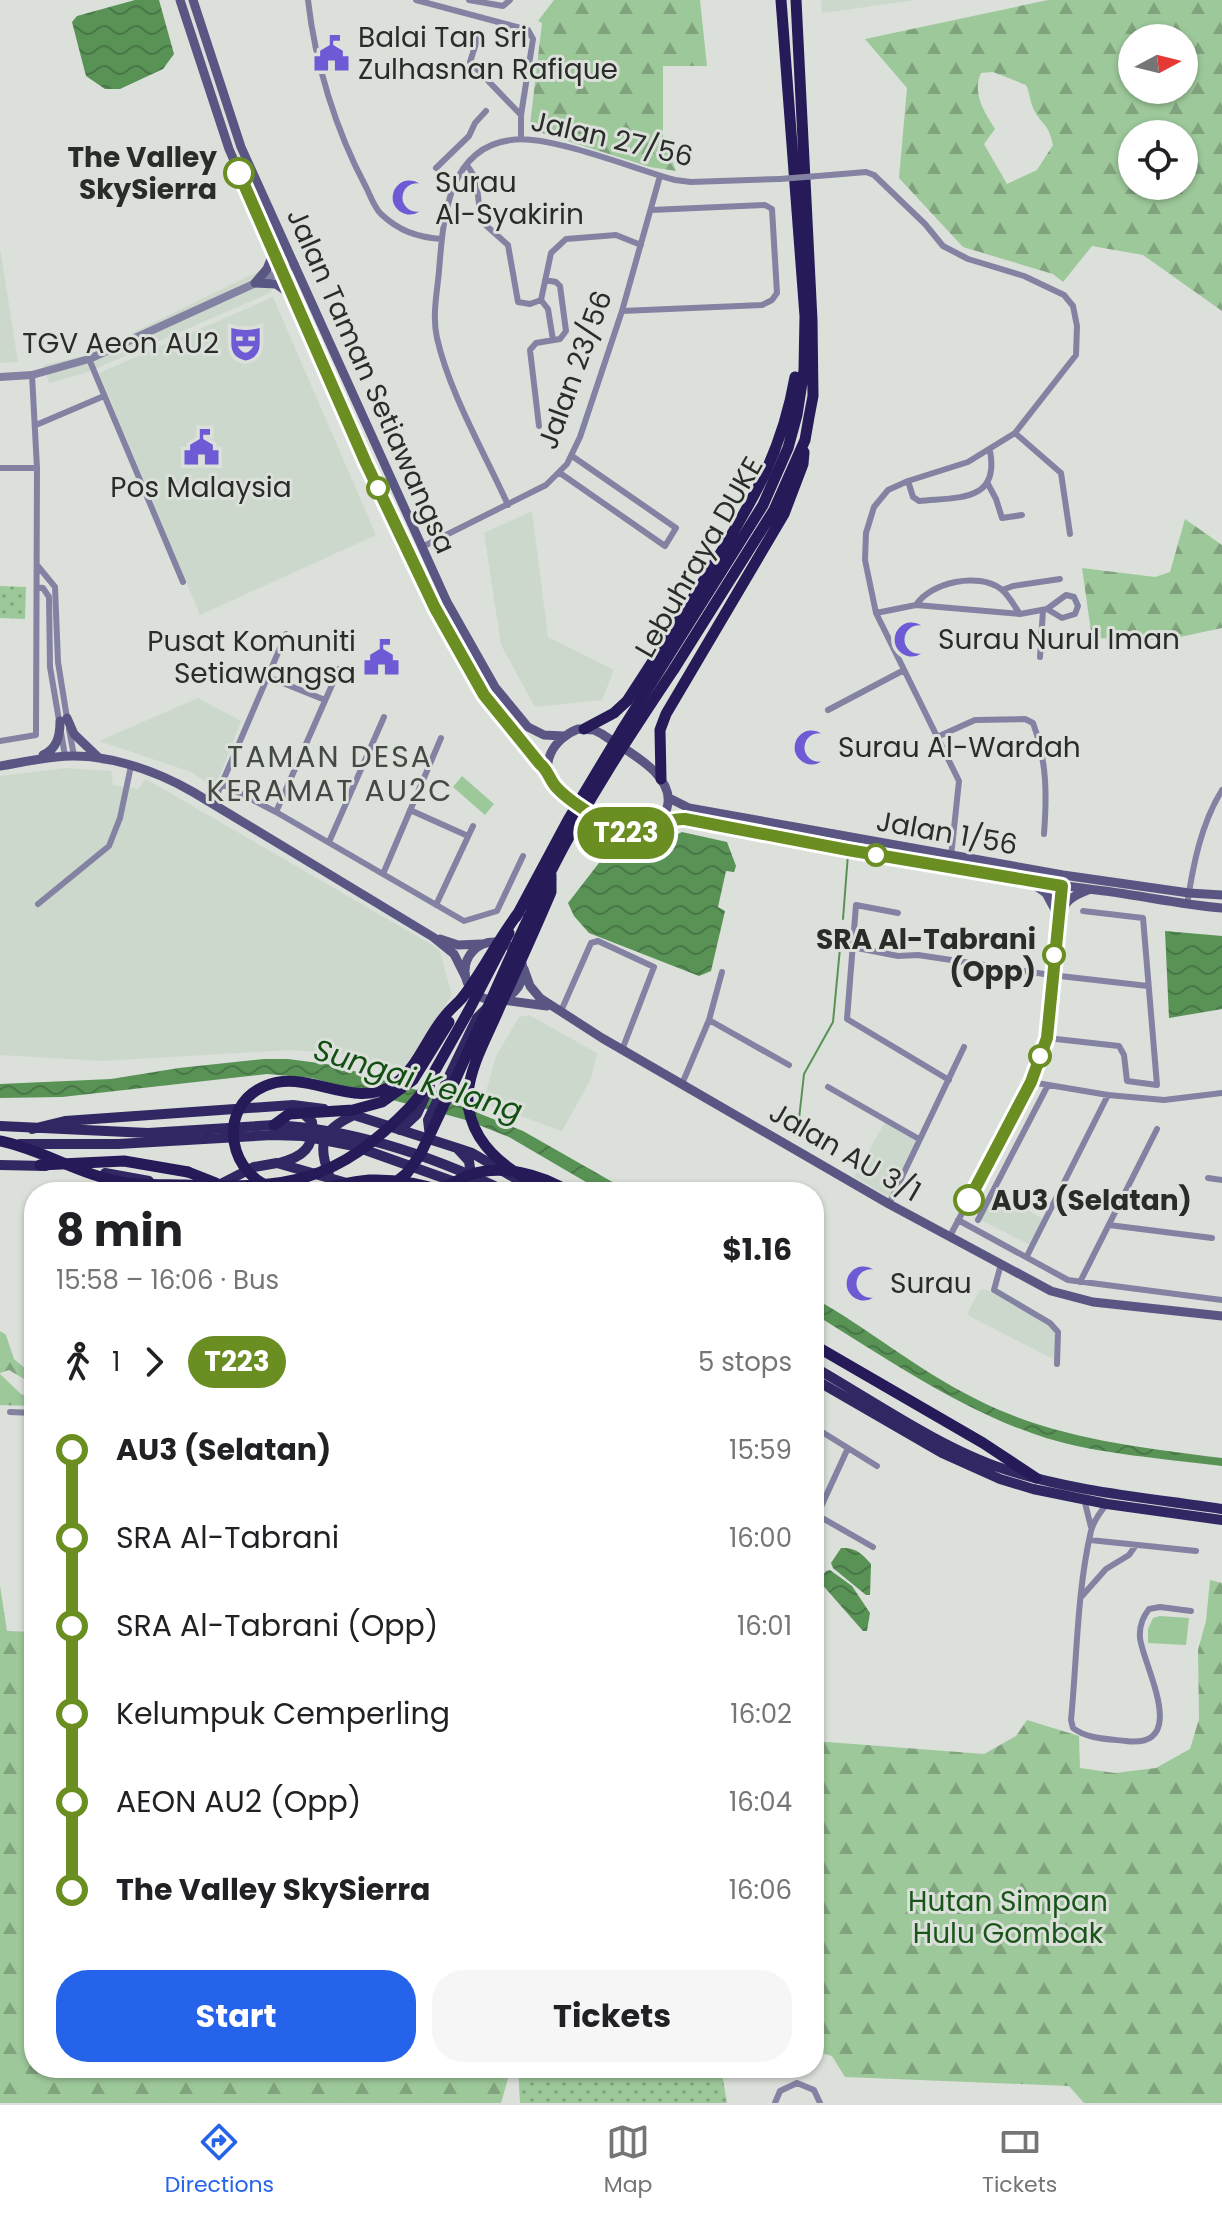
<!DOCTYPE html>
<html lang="en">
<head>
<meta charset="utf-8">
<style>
  :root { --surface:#fff; --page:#f6f6f6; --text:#202124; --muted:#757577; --line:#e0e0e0; --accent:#2563eb }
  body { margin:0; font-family:Poppins,sans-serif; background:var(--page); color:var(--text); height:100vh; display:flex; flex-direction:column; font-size:30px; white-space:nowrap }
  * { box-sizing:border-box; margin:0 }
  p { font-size:26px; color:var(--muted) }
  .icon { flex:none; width:44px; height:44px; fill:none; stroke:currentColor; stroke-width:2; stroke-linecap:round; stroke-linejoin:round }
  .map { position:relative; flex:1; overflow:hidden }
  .sheet { position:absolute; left:24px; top:1182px; width:800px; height:896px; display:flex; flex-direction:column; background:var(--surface); border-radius:32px; box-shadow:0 2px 6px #0004 }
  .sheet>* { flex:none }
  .badge { padding:0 16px; border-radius:26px; font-size:28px; line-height:52px }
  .needle { width:52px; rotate:83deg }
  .buttons { position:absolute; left:1118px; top:24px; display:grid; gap:16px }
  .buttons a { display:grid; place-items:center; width:80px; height:80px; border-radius:50%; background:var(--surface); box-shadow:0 2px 6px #0004; font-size:40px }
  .map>.badge { position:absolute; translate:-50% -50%; box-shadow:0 0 0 4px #fff }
  .legs { display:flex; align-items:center; gap:12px; height:88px; padding:0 32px; font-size:26px }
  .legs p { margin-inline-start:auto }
  .overview { display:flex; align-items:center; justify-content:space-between; height:136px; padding:0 32px }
  h1 { font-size:44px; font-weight:700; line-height:60px }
  .action { display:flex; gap:16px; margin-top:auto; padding:16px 32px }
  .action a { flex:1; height:92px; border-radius:32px; background:var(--accent); color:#fff; font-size:32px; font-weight:700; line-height:92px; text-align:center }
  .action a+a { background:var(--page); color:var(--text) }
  ul { padding:0 32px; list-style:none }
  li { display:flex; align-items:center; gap:28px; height:88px; font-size:30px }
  li i { display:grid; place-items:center; width:12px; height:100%; margin:0 10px; background:currentColor }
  li i::after { content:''; width:20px; height:20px; margin:-10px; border:6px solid; border-radius:50%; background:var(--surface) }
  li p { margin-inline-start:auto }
  li:first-child i { background:linear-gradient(#0000 50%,currentColor 0) }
  li:last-child i { background:linear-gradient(currentColor 50%,#0000 0) }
  .menu { display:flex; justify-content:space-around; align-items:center; height:112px; border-top:2px solid var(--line); background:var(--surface); font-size:22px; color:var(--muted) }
  .menu a { display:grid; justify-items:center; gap:4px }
  .menu .on { color:var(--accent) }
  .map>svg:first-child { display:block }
</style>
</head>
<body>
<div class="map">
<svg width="1222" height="2103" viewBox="0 0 1222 2103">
  <defs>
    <pattern id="forest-firs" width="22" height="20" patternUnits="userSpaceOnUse" patternTransform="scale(2)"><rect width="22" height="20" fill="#9dc89a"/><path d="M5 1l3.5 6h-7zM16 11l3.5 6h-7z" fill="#80a37e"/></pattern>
    <pattern id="park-dots" width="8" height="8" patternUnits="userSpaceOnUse" patternTransform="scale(2)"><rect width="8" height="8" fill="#9dc89a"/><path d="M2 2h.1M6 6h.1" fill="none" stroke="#80a37e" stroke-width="1.8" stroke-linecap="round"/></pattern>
    <pattern id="water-waves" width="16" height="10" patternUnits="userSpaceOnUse" patternTransform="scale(2)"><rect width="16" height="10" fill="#589255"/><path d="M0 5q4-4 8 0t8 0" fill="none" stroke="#497747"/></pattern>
  </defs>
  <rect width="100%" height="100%" fill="#dbe0da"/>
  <!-- built -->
  <path fill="#cdd8cc" d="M821,0H917L822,13Z
    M0,248L18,362L0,363Z
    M261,270L272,292L88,372L49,383L44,365L87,355Z
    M273,297L376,535L200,615L99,373Z
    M532,511L548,637L614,670L602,700L535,707L501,645L484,533Z
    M198,698L241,721L215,788L191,772L99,741Z
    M66,768L111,771L113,785L138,789L146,779L439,949L452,995L404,1070L343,1054L291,1050L102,1061L0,1055V776Z
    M529,1015L597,1053L591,1079L562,1131L487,1104L485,1095L496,1056L519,1017Z
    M885,1122L916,1140L889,1197L854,1177Z
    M996,1191L1043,1219L1030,1245L981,1220Z
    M983,1289L996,1293L1049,1325L1055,1333V1360L969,1316L968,1312L979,1291Z"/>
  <!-- grass -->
  <path fill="#9dc89a" d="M462,776L494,804L485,815L453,787Z
    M1160,1616L1189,1618L1186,1645L1148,1643V1629L1153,1618Z"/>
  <!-- forest -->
  <path fill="url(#forest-firs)" fill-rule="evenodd" d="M554,0H700L707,66H663V136L676,171L650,167L539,132L530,125L542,23L538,21Z
    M1048,0H1222V311L1143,255L1092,246L1063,282L1053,274L963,247L899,178L907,88L865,39ZM1132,38H1184V90H1132ZM993,72L1026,85C1030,93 1030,103 1034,110C1043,127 1048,122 1053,145L1037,170L1007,184L984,144L995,129C984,112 972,93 981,73ZM1132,134H1184V186H1132Z
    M1185,519L1222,545V628L1166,640L1092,638L1082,568L1155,577L1170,572Z
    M0,1331L6,1335L14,1359L34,1376V1385L9,1370L0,1373Z
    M0,1374L21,1394L34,1398V1406L0,1405Z
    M1210,1580L1222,1583V2103H1084L1069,2086L845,2077L832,2056L814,2051V1741L984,1754L1016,1736L1027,1720L1079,1736L1080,1768L1115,1773L1156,1768L1190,1749L1199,1719L1198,1650L1206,1621Z
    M0,1586L7,1631L34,1632V2068H511L501,2103H0Z"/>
  <!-- park -->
  <path fill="url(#park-dots)" d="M0,586L26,587L25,619L0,618Z
    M518,2068H721L727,2103H520Z"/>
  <!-- water -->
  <path fill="url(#water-waves)" d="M135,0H159L174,54L163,69L120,89H105L86,76L72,22L77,16Z
    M682,832L727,842L736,866L734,872L726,871L718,907L725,911L711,971L699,976L589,933L574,916L568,903L609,850L639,852Z
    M1165,931L1222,936V1009L1169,1018Z
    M264,1059H288L334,1065L433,1095L523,1131L630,1192H603L509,1137L466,1120L312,1078L267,1074L62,1097L0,1098V1084L111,1079L179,1068Z
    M814,1298C869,1329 918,1370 974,1398C1051,1438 1137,1447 1222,1458V1466C1167,1459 1098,1454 1046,1438C963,1412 888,1359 814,1314Z
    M841,1548C855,1547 863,1554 871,1564L870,1595H866L833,1568L831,1563Z
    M830,1570L852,1586L870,1613L867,1631H863L819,1581L826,1571Z"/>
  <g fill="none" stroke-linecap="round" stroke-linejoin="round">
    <!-- stream -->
    <path stroke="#589255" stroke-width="2" d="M843,919L848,854
      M797,1137L804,1074L833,1022L842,927"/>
    <!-- minor -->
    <path stroke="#8382a3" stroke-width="6" d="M308,0C315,63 336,131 366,187C370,195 374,207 381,214C399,231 417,237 441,239
      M416,0L528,30L533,39L521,115V139
      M469,0L503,6L510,0
      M479,34L470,62L521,115
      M467,165L476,179L481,221L508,245L518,302L530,304L541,300L551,253L566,239L616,235L641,245
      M436,168L469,136L475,123L486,111
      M830,175L866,172L874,175L925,224L943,246L968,259L1024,276L1064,295L1073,306L1077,326L1076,355L1015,433L968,462L908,481L888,490L874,507L866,533L865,560L876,613L959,781L950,866
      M541,300L548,309L553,340
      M622,311L762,305L772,300L777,293L772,209L765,205L651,210
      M89,359L183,582
      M36,425L104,396
      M539,426L530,350L536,343L560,339L566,331L560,286L556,282L545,280
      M1015,433L1061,473L1070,534
      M0,468H37
      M560,473L665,546L676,528L572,456
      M908,481L913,497L919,501C956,497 1000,503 990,451
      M988,484L996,499L1002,518L1022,515
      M508,505C485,454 449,392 437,338C432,316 437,293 439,271C443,221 447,148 511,140C549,134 634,169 675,180L691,182L780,179
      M422,547L546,485L567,464L580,437L622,311L660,176
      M37,565L55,587L58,662L67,718
      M37,587L43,588L49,597L50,667L65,756
      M1002,590L1013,586L1060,579
      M916,605C931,582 978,572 1001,589C1009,595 1014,606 1020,614
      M876,613L916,605L1020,614L1047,609L1066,595L1074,597L1078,606L1075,614L1062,618L1047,609
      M1040,657L1043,610
      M268,677L325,700
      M828,710L904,670
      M69,729L74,756
      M937,737L975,720L1025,719L1033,723C1047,761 1047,795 1044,834
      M0,741L36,735L37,468L32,375
      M224,785L276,812L464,921L497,911L523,856
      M213,804L286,634
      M410,810L468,836
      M276,812L339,669
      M329,842L384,717
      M383,874L441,738
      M38,904L109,846L120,818L131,766
      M436,905L473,826
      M1187,905C1193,865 1201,824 1222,790
      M898,913L856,905L847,1019L949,1080
      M852,947L898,956L918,955L1051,975L1148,986
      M561,1011L591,943L598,941L654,967L622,1050
      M709,1020L789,1065
      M1047,1038L1119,1046L1124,1055L1127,1081L1157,1085L1143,918L1083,911
      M1031,1082L1108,1095L1164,1100L1222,1093
      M682,1084L709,1020L722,972
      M828,1087L919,1139
      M1208,1178L1222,1180
      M889,1204L964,1047
      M958,1220L1068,1280L1222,1300
      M978,1220L1048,1085
      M1109,1225L1212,1238
      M950,1236L1031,1082L1047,1038L1063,875
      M1027,1256L1108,1095
      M1001,1264L994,1290L1050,1323L1058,1332L1057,1364
      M1080,1282L1157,1129
      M10,1412L34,1413
      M814,1427L877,1466
      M1084,1499L1091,1527
      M1107,1504C1100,1512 1094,1520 1091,1531C1077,1591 1077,1658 1071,1720L1073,1728C1087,1739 1108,1739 1126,1741C1191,1749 1143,1665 1140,1638C1139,1627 1142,1618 1149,1609L1160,1607L1191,1611
      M34,1509L32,1515L34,1531
      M817,1515L873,1547
      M814,1522L848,1448
      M1090,1540L1196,1551
      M1082,1596L1106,1569L1129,1555L1136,1545
      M775,2103L780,2091L797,2083L814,2090L820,2103"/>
    <!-- tertiary -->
    <path stroke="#8382a3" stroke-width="8" d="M0,377L32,375L89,359L295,265"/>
    <!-- secondary -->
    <path stroke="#595684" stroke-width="9" d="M180,0L229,149L366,463L435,608L484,695L540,764L548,770
      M193,0L241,147L447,602L495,687L528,727L544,735L564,736
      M255,283L276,284L289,293
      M255,283L267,269L274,252
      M67,718L74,734L99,758
      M578,729L594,730L602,734C624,750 677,774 667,808C654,856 612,825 587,809C578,802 565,796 557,788C536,766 554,738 578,729Z
      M43,755C57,749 60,736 60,721
      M0,766C18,763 37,759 56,757C103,752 153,769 193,792L433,937L454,954L465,976
      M669,798L689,808L1063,875L1189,893L1222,895
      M661,822L685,819C819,845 954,871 1089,889C1134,894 1177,904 1222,908
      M1032,883L1046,893L1059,917
      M1059,917C1065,901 1072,896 1088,890
      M440,939L458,945L481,944
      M465 971a29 29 0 1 1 58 0a29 29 0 1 1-58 0Z
      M524,969L530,986L540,998L602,1038L889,1204L1051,1291L1093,1302L1222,1316
      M503,1000L547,1006"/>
    <!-- trunk -->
    <path stroke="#312863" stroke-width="10" d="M0,1126L148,1133L274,1125
      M32,1129L65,1121L293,1105L324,1109
      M400,1130L417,1114L430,1086
      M430,1137L428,1120L477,1018L487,1008
      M20,1144H118
      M457,1148L472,1153L527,1185
      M279,1163C303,1157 315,1147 312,1122L301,1111
      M0,1165L46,1166
      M105,1173L149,1181
      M329,1175C317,1142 322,1130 354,1115L457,1148L469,1161L472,1182
      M219,1185L254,1167L277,1163L378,1192
      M814,1367C872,1400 940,1448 1004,1469C1074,1492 1150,1498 1222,1509
      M814,1379L942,1453L1000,1479L1033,1489L1107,1504L1222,1520"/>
    <!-- motorway -->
    <path stroke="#261a59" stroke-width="11" d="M674,669L774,510L805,440L809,417L813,396L812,320L796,0
      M584,729L614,713L627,701C654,660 680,619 706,577C748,508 781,458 795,377
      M622,730L763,505L788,448L797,415L804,370L805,316L781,0
      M661,779L660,730L666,714L784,514L803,464L804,452
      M411,1106L424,1090L468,1012
      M40,1165L124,1161L188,1172
      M516,1172L543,1192
      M141,1187L160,1192
      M814,1345L983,1443L1036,1478"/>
    <!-- minor-bridge -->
    <path stroke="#8382a3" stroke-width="6" d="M780,179L830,175"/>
    <!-- trunk-bridge -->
    <path stroke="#312863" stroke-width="10" d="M274,1125C354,1129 435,1157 507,1192
      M118,1144L272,1135L303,1136L354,1146L483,1192"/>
    <!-- motorway-bridge -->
    <path stroke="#261a59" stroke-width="11" d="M516,917L568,820L622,730
      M468,1012L509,933
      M274,1125L289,1114L353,1110L382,1102L413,1080L449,1022
      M0,1141C44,1150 83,1177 128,1183C146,1186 166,1184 184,1185C289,1189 335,1184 411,1106
      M512,1170C486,1152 466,1126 468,1093C471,1064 487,1037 498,1011C516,971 534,932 551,892V875
      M188,1172L216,1183
      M440,1190C450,1185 459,1179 469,1175C502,1164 541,1174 569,1192
      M384,1192L407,1173L420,1155C466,1062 504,965 550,873C586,801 630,735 674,669
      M447,1192C422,1184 396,1179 369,1180C340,1182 309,1196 279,1190C229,1179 214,1108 265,1086C308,1067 353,1112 395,1084C418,1067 427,1037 445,1016C450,1009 457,1004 462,998C483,971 498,939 519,912"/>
  </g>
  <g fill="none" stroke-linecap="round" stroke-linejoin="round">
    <defs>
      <path id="line-1" d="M239,173L366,463L435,608L484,695L540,764C549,771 549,780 557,788C570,802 621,836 639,834C657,832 662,818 685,819L848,850L1062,886L1047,1038L1031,1082L969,1200"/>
    </defs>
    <!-- line-1 casing -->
    <use href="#line-1" stroke="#fff" stroke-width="18"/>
    <!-- line-1 -->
    <use href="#line-1" stroke="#6b8e23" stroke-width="12"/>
  </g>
  <!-- icons -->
  <defs>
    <symbol id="civic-bare" viewBox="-9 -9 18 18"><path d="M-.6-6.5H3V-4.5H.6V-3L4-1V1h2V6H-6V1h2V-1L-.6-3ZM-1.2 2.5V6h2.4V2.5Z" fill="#6d5ad4" stroke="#dbe0da" stroke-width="2.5" paint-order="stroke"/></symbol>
    <symbol id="mosque-bare" viewBox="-9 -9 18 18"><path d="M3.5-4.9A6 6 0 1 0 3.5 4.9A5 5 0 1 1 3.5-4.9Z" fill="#6d5ad4" stroke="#dbe0da" stroke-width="2.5" paint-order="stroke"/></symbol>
    <symbol id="theatre-bare" viewBox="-9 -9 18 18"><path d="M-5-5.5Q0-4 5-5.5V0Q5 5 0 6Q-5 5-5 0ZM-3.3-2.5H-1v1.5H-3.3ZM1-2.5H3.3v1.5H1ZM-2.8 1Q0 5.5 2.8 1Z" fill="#6d5ad4" stroke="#dbe0da" stroke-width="2.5" paint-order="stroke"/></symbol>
  </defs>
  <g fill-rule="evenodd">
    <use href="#civic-bare" x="306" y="28" width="51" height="51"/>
    <use href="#mosque-bare" x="384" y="172" width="51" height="51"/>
    <use href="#theatre-bare" x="220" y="318" width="51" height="51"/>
    <use href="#civic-bare" x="176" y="422" width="51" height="51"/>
    <use href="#mosque-bare" x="886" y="614" width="51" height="51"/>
    <use href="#civic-bare" x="356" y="632" width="51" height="51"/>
    <use href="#mosque-bare" x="786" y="722" width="51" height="51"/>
    <use href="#mosque-bare" x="838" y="1258" width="51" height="51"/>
  </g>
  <!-- markers -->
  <g fill="#fff" stroke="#6b8e23" stroke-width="4">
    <circle cx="239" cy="173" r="14"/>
    <circle cx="378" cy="488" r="10"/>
    <circle cx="876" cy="855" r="10"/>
    <circle cx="1054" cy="955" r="10"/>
    <circle cx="1040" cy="1056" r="10"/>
    <circle cx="969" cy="1200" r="14"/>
  </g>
  <g text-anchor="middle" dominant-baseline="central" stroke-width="6" stroke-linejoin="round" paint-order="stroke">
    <!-- poi labels -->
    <g font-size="28" fill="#2a2c2a" stroke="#dbe0da" text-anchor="start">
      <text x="358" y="37">Balai Tan Sri<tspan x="358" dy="32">Zulhasnan Rafique</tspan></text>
      <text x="435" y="182">Surau<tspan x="435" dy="32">Al-Syakirin</tspan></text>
      <text x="219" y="343" text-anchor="end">TGV Aeon AU2</text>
      <text x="201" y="487" text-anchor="middle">Pos Malaysia</text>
      <text x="938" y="639">Surau Nurul Iman</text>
      <text x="356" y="641" text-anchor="end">Pusat Komuniti<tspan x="356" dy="32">Setiawangsa</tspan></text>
      <text x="838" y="747">Surau Al-Wardah</text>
      <text x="890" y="1283">Surau</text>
    </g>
    <!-- street labels -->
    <g font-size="28" fill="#2a2c2a" stroke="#dbe0da">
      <text transform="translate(612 139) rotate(13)">Jalan 27/56</text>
      <text transform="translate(575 370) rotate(-70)">Jalan 23/56</text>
      <text transform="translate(371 381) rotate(66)">Jalan Taman Setiawangsa</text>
      <text transform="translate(699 557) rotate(-60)">Lebuhraya DUKE</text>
      <text transform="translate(947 833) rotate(10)">Jalan 1/56</text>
      <text transform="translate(845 1152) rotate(30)">Jalan AU 3/1</text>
    </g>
    <!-- stop labels -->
    <g font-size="28" font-weight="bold" fill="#2a2c2a" stroke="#dbe0da" text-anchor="end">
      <text x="217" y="157">The Valley<tspan x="217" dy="32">SkySierra</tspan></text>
      <text x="1036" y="939">SRA Al-Tabrani<tspan x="1036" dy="32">(Opp)</tspan></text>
      <text x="991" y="1200" text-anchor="start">AU3 (Selatan)</text>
    </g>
    <!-- park labels -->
    <g font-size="28" fill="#195519" stroke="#dbe0da">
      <text x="1008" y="1901">Hutan Simpan<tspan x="1008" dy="32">Hulu Gombak</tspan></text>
    </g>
    <!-- neighbourhood labels -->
    <g font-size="30" letter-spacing="2" fill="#454944" stroke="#dbe0da">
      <text x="330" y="756">TAMAN DESA<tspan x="330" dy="34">KERAMAT AU2C</tspan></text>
    </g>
    <!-- water labels -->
    <g font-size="30" font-style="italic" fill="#124f12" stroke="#dbe0da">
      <text transform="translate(418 1080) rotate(17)">Sungai Kelang</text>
    </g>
  </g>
</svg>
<div class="buttons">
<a><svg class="needle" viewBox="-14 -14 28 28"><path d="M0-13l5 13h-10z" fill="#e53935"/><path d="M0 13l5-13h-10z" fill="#757577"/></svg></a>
<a><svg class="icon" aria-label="locate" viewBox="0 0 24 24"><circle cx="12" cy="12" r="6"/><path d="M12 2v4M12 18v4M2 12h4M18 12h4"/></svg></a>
</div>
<b class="badge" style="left:626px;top:833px;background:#6b8e23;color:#fff">T223</b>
<section class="sheet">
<div class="overview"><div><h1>8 min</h1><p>15:58 – 16:06 · Bus</p></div><b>$1.16</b></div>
<div class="legs"><svg class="icon" aria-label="walk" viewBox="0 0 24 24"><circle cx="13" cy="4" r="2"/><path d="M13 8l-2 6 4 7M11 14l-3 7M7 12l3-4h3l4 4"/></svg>1<svg class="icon" aria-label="forward" viewBox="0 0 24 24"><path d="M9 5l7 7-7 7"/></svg><b class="badge" style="background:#6b8e23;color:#fff">T223</b><p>5 stops</p></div>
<ul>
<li><i style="color:#6b8e23"></i><b>AU3 (Selatan)</b><p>15:59</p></li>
<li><i style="color:#6b8e23"></i><span>SRA Al-Tabrani</span><p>16:00</p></li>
<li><i style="color:#6b8e23"></i><span>SRA Al-Tabrani (Opp)</span><p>16:01</p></li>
<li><i style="color:#6b8e23"></i><span>Kelumpuk Cemperling</span><p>16:02</p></li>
<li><i style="color:#6b8e23"></i><span>AEON AU2 (Opp)</span><p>16:04</p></li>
<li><i style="color:#6b8e23"></i><b>The Valley SkySierra</b><p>16:06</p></li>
</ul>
<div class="action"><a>Start</a><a>Tickets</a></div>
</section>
</div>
<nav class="menu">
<a class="on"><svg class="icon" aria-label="directions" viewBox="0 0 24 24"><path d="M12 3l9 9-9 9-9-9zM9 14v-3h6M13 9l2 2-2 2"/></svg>Directions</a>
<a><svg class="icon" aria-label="map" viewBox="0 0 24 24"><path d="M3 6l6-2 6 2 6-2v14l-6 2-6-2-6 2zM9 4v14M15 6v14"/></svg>Map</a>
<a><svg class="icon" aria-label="tickets" viewBox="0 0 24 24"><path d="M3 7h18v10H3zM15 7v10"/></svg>Tickets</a>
</nav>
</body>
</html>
